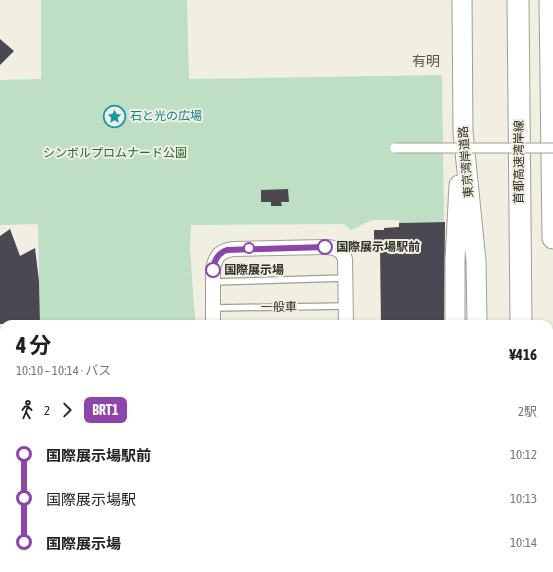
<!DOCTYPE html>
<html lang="ja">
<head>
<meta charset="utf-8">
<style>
  :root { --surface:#fff; --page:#f6f6f6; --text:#202124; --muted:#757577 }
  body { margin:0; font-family:"Asap Condensed","Noto Sans JP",sans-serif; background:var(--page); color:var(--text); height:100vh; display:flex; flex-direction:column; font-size:15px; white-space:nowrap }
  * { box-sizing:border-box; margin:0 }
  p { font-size:13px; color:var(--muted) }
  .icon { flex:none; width:22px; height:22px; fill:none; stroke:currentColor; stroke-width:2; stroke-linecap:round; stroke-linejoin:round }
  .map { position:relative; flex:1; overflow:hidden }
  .side { position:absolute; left:0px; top:320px; width:553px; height:252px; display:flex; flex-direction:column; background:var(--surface); border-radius:12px 12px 0 0; box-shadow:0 2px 6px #0003 }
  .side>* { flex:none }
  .badge { padding:0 8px; border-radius:6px; font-size:14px; line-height:26px }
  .map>.badge { position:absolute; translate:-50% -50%; box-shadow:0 0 0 2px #fff }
  .legs { display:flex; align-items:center; gap:6px; height:44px; padding:0 16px; font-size:13px }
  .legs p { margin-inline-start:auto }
  .summary { display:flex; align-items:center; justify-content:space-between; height:68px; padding:0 16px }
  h1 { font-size:22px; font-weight:700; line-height:30px }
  ul { padding:0 16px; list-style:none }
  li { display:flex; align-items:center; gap:14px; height:44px; font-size:15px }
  li i { display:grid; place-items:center; width:6px; height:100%; margin:0 5px; background:currentColor }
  li i::after { content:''; width:10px; height:10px; margin:-5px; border:3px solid; border-radius:50%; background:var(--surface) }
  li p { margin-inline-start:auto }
  li:first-child i { background:linear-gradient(#0000 50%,currentColor 0) }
  li:last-child i { background:linear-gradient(currentColor 50%,#0000 0) }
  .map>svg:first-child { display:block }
</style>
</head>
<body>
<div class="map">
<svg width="553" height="572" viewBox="0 0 553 572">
  <rect width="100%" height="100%" fill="#f1efe2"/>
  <!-- green -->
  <path fill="#bedfc3" d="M41,0H187L189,79L442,75L444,222L399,223V220H372L351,230L344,224L191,225L190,249L194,307L196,324H40L38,224L0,225V80L41,79Z"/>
  <!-- building -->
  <path fill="#4b4852" d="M0,39L14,51L0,65Z
    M288,189L289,202H281L282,206H271V202H261V190Z
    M445,222L444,324H381L380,249H374V230H384V228L399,227V223Z
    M10,229L20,256L35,248L39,281L40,324H0V236Z"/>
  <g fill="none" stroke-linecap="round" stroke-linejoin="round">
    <defs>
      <path id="service" d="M213,282L345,278
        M213,308L345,306"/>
      <path id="tertiary" d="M213,324V270C215,257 219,251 233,249L325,247C330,247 338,248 342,253C343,254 344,257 345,259L346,324
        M187,568V572"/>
      <path id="secondary" d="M549,552H553
        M0,556H4"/>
      <path id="trunk" d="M462,0L463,132L476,261L477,324
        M455,324V260L459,185
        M457,568V572
        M479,568V572"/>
      <path id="motorway" d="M518,0L521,324
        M550,0L553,238
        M512,572V568"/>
    </defs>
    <!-- service casing -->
    <use href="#service" stroke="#a09e93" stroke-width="8"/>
    <!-- tertiary casing -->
    <use href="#tertiary" stroke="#a09e93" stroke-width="16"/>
    <!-- secondary casing -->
    <use href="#secondary" stroke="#a09e93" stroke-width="18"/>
    <!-- trunk casing -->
    <use href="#trunk" stroke="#a09e93" stroke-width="21"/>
    <!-- motorway casing -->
    <use href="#motorway" stroke="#a09e93" stroke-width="23"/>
    <!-- service -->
    <use href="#service" stroke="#fff" stroke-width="5.5"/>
    <!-- tertiary -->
    <use href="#tertiary" stroke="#fff" stroke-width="14"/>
    <!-- secondary -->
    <use href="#secondary" stroke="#fff" stroke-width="16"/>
    <!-- trunk -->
    <use href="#trunk" stroke="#fff" stroke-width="19"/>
    <!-- motorway -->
    <use href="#motorway" stroke="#fff" stroke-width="21"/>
    <!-- tram -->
    <path stroke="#52514b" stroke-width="1" d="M0,557L4,556
      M549,561H553
      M0,563L4,564
      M18,568L27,571H134L179,570L375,568
      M375,568L390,572
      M486,572L496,571L553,569"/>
    <defs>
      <path id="pedestrian-bridge" d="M395,148H553"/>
    </defs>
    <!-- pedestrian-bridge casing -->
    <use href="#pedestrian-bridge" stroke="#a09e93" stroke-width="11" stroke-linecap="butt"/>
    <!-- pedestrian-bridge -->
    <use href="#pedestrian-bridge" stroke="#fff" stroke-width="9"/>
  </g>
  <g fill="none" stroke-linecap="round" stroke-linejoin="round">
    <defs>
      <path id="line-1" d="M213,270C214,260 218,253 227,250L325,247"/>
    </defs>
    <!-- line-1 casing -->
    <use href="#line-1" stroke="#fff" stroke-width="9"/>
    <!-- line-1 -->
    <use href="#line-1" stroke="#8e44ad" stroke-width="6"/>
  </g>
  <!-- icons -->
  <defs>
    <symbol id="sight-ring" viewBox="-11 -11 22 22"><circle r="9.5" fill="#f1efe2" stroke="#0f9aa8" stroke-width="1.5"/><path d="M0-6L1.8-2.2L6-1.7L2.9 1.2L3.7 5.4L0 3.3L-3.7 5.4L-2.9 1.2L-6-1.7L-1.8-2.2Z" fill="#0f9aa8"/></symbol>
  </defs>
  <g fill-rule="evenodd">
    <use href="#sight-ring" x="102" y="104" width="25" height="25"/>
  </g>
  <!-- markers -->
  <g fill="#fff" stroke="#8e44ad" stroke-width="2">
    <circle cx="325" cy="247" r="7"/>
    <circle cx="249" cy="248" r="5"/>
    <circle cx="213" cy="270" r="7"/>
  </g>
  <g text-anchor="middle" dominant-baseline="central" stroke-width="4" stroke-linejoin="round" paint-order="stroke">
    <!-- culture labels -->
    <g font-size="12" fill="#0d838f" stroke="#f1efe2" text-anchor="start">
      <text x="130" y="116">石と光の広場</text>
    </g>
    <!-- park labels -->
    <g font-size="12" fill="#216634" stroke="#f1efe2">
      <text x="115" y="153">シンボルプロムナード公園</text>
    </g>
    <!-- street labels -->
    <g font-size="12" fill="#2f2e29" stroke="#f1efe2">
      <text transform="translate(466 162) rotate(-95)">東京湾岸道路</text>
      <text transform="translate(519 162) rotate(-90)">首都高速湾岸線</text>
      <text transform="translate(279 307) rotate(-1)">一般車</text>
    </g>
    <!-- stop labels -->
    <g font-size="12" font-weight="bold" fill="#2f2e29" stroke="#f1efe2" text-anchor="start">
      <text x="336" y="247">国際展示場駅前</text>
      <text x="224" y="270">国際展示場</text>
    </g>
    <!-- quarter labels -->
    <g font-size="14" fill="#58564c" stroke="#f1efe2">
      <text x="426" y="61">有明</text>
    </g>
  </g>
</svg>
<section class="side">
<div class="summary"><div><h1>4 分</h1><p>10:10 – 10:14 · バス</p></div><b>¥416</b></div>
<div class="legs"><svg class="icon" aria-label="walk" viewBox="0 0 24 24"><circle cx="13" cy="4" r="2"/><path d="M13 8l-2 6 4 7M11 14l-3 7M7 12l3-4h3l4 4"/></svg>2<svg class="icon" aria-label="forward" viewBox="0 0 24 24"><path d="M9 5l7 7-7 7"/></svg><b class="badge" style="background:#8e44ad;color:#fff">BRT1</b><p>2駅</p></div>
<ul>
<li><i style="color:#8e44ad"></i><b>国際展示場駅前</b><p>10:12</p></li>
<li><i style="color:#8e44ad"></i><span>国際展示場駅</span><p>10:13</p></li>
<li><i style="color:#8e44ad"></i><b>国際展示場</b><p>10:14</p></li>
</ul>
</section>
</div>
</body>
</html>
